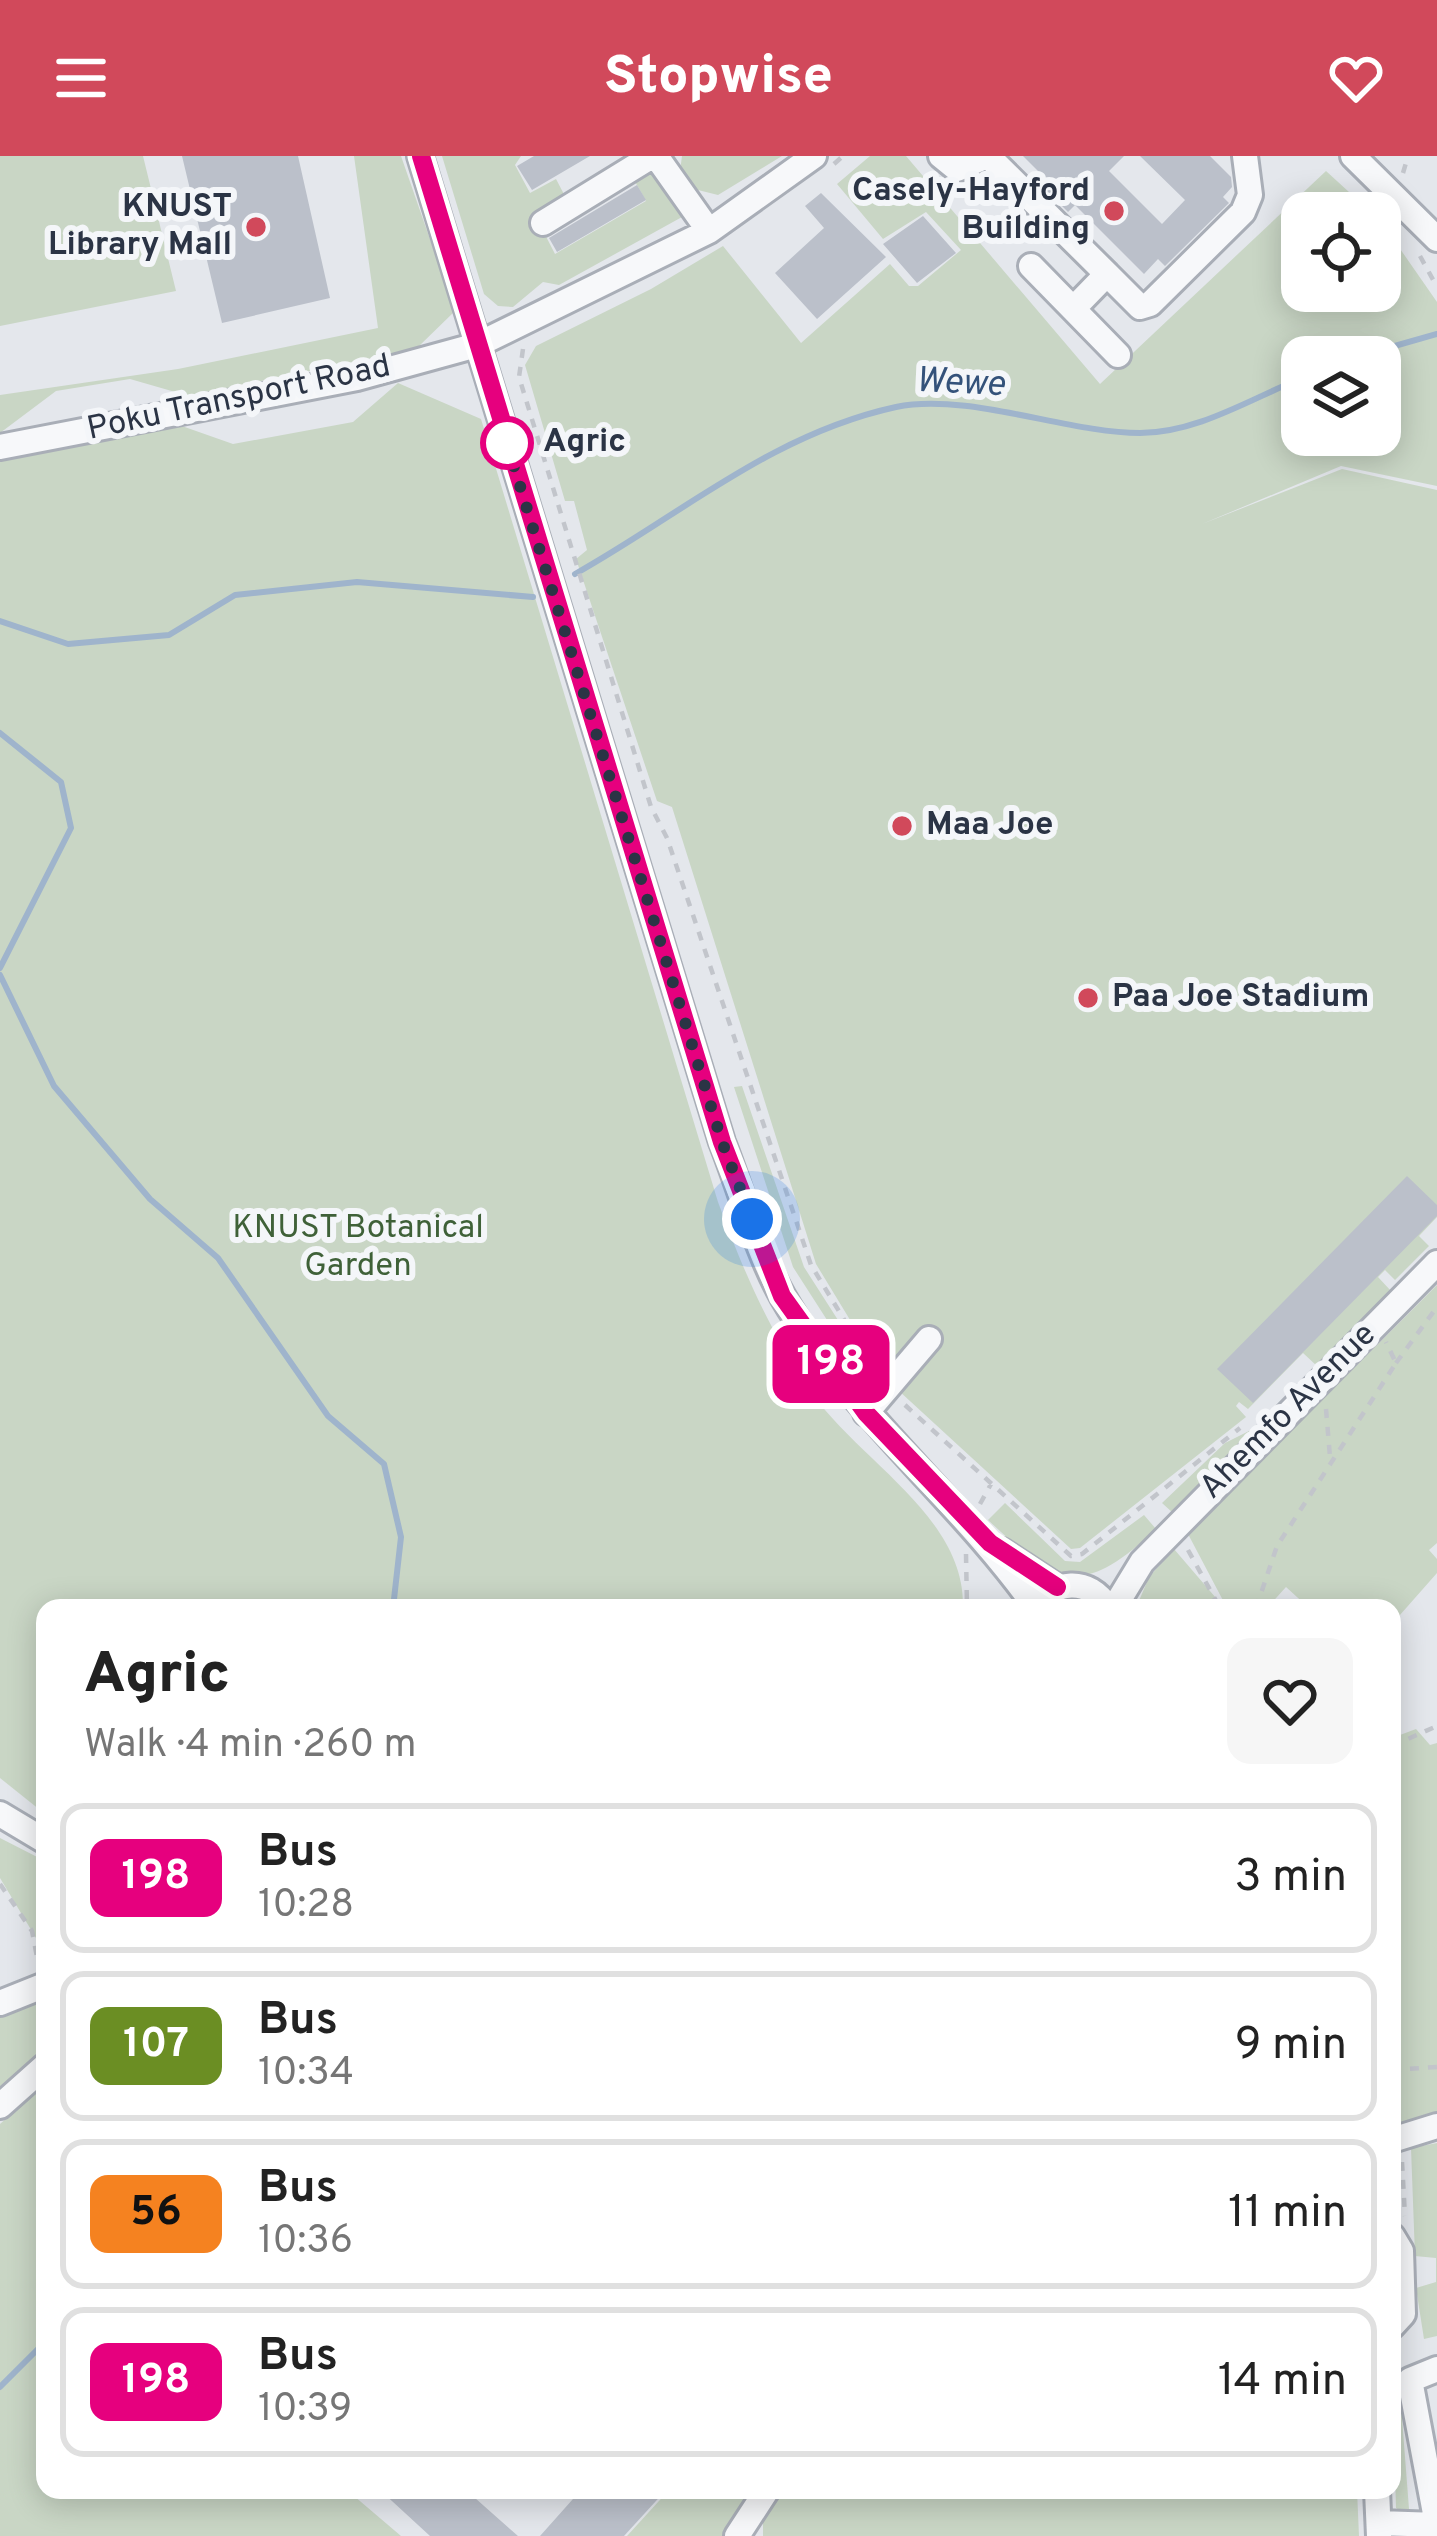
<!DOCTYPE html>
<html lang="en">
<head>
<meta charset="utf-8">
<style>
  :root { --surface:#fff; --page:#f6f6f6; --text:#222; --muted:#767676; --line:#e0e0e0; --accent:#d1495b }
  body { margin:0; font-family:Overpass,sans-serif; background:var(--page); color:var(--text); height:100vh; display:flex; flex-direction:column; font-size:45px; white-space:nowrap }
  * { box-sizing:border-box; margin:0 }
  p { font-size:39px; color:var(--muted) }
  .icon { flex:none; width:66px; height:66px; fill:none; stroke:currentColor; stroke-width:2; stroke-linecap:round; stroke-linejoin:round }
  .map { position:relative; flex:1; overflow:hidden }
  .details { position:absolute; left:36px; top:1443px; width:1365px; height:900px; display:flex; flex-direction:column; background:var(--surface); border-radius:24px; box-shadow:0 6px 30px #0003 }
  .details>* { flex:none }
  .badge { padding:0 24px; border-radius:18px; font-size:42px; line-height:78px }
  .buttons { position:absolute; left:1281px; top:36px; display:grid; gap:24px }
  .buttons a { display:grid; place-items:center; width:120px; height:120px; border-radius:24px; background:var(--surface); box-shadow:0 6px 30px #0003; font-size:60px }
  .you { position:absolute; width:60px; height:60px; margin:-30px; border:9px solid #fff; border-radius:50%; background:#1a73e8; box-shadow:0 0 0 18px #1a73e833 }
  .map>.badge { position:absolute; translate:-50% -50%; box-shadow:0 0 0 6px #fff }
  .round { display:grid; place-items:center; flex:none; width:126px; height:126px; border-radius:24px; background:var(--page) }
  .headline { display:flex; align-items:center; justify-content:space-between; height:204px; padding:0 48px }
  h1 { font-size:57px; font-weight:800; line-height:90px }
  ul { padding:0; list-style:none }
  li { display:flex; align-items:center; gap:36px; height:150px; margin:0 24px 18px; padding:0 24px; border:6px solid var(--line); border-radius:24px }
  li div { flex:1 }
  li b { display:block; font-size:45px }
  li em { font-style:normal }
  li .badge { min-width:132px; font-weight:700; text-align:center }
  header { display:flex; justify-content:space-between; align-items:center; height:156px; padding:0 48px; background:var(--accent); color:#fff; font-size:54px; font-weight:800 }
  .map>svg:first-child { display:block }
</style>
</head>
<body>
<header><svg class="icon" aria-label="menu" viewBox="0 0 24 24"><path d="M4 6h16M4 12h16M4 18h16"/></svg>Stopwise<svg class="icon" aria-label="heart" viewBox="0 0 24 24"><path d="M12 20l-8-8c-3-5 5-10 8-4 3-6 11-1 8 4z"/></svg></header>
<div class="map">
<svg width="1437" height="2380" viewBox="0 0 1437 2380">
  <rect width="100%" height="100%" fill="#e4e7ec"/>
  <!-- green -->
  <path fill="#c9d6c5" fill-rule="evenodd" d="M0,0H143L176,135L0,170Z
    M354,0H401L455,155L416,193L189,240L130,223L56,235L0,277V239L178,213L378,172Z
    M442,0H521L515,9L530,37L556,23L567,44L536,61L555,98L646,45L633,22L646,13L655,18L682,61L559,129L543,126L513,151L498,150L484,138Z
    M682,0H782L718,39L698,34L680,15Z
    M870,0H906L1100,228L1326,15L1372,57H1302V135H1380V64L1437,146V330L1341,310L1202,368L1342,313L1437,334V1061L1419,1080L1429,1090L1395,1124L1385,1114L1378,1121L1391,1135L1317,1210L1303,1197L1248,1253L1239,1246L1236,1250L1246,1261L1080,1392L1071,1393L886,1223L816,1108L672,651L657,645L576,403L587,394L574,345H565L525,209L536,190L651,133L723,90L801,187L890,108L909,130H918L961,94L926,56L883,83L837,28ZM1302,201H1380V279H1302Z
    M398,227L481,263L718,1046C746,1121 767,1170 812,1237C859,1305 966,1361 963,1452H45V1658L0,1622V302L179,269L233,288L353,266Z
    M742,930L804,1111L879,1228L870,1231L793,1111L734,931Z
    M1437,1129V1387L1429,1394L1437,1403V1417L1392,1468V1452H1309L1286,1431L1267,1452H1227L1188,1378Z
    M1263,1268L1173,1357L1162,1347L1225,1287Z
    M1005,1347L1065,1405L1080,1406L1144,1359L1156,1373C1081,1444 1057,1429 988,1364Z
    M1174,1393L1222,1449L1223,1452H1136L1149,1421Z
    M1416,1573L1430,1589L1437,1587V1966L1423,1970L1392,1965V1582Z
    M0,1682L45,1705V1797L0,1722Z
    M45,1842V1895L0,1931V1861Z
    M45,1928V2334H347L401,2380H0V1968Z
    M1437,1987V2180L1424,2183L1416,2132L1436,2126V2102L1415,2100L1411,1992Z
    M1392,2205L1398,2210L1409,2353L1405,2358L1396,2352Z
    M669,2334H757L726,2380H627Z
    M780,2334H1357L1359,2380H763V2361Z"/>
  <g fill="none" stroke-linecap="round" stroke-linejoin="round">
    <!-- stream -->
    <path stroke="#9fb4cc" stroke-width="6" d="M1356,201L1437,178
      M575,418C682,358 772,278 896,251C967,236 1068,277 1140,277C1197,277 1250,243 1302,222
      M0,465L68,488L169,479L235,439L357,426L533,441
      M0,577L61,626L71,672L0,812
      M0,819L54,930L150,1043L218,1102L328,1260L384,1308L401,1381L393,1452
      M0,2231L45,2186"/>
  </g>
  <!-- building -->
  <path fill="#bbc0ca" d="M182,0H298L330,142L222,167Z
    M534,0H590L532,34L517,10Z
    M1023,0H1124L1109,15L1162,68L1185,44L1140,0H1210L1231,21L1232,31L1223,41L1229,47L1165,110L1158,103L1144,118L1075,49L1068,56L1037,25L1043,20Z
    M637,29L646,44L557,96L549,82Z
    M821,37L886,101L817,163L775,117L824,72L805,50Z
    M923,60L956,97L917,127L883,88Z
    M1407,1020L1437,1049V1060L1253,1247L1217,1213Z
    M380,2334H466L518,2380H430Z
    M581,2334H666L624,2380H540Z"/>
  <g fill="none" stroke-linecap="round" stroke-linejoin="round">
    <defs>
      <path id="minor" d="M420,0L722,986C742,1036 757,1095 783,1141C850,1257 958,1342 1035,1450
        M656,0L709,75
        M941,0L957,13L987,0
        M988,0L1107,118
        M1353,0L1437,83
        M543,67L652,0
        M1031,110L1118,199
        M1073,153L1107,118L1140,151L1150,148L1243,56L1250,39L1245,0
        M0,291L357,222L477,189L709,75L814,0
        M866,1257L929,1183
        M1002,1395L1057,1431
        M1034,1452C1053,1424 1089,1420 1108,1452
        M1114,1452L1142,1406L1437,1107
        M0,1658L45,1685
        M0,1847L45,1829
        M0,1950L45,1910
        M1392,1984L1437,1970
        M1392,2080L1401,2095L1403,2158L1392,2170
        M1437,2213L1410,2224L1437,2368
        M1377,2334L1379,2380
        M1379,2367L1437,2369
        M737,2380L767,2334"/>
    </defs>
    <!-- minor casing -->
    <use href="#minor" stroke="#a9aeb7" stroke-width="30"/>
    <!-- path -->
    <path stroke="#c2c5cb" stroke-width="4.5" stroke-dasharray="9 9" stroke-linecap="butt" d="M834,8L843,0
      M1403,17L1408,0
      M1420,100L1437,131
      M523,193L519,221L651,651L667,682L811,1109L874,1213
      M1396,1207L1437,1151
      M905,1249L1071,1400L1082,1398L1240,1272
      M1326,1253L1330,1301
      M980,1348L991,1328
      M1188,1394L1220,1452
      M966,1398L967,1452
      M1256,1452L1277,1390L1396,1207L1386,1186
      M1392,1590L1437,1570
      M0,1728L32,1775L38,1806
      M1392,1914L1437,1911
      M1402,2006L1405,2060"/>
    <!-- minor -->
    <use href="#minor" stroke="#f7f8fa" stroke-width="24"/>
  </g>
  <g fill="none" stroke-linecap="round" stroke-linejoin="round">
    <defs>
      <path id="line" d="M421,0L722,986L782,1140L866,1257L990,1387L1057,1431"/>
    </defs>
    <!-- line casing -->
    <use href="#line" stroke="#fff" stroke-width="27"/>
    <!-- line -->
    <use href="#line" stroke="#e6007e" stroke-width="18"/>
    <!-- walk -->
    <path stroke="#2b3445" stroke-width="12" stroke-dasharray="0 21.6" d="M507,287L504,278L722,986L752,1063"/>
  </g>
  <!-- markers -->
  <g fill="#d1495b" stroke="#f4f6f9" stroke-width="4.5">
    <circle cx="1114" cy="55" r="12"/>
    <circle cx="256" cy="71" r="12"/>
    <circle cx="902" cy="670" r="12"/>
    <circle cx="1088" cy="842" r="12"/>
  </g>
  <circle fill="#fff" stroke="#e6007e" stroke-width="6" cx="507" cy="287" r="24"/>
  <g text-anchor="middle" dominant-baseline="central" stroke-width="12" stroke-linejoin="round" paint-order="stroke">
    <!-- poi labels -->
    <g font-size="33" font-weight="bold" fill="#2b3445" stroke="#f4f6f9" text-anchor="end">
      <text x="1090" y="36">Casely-Hayford<tspan x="1090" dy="38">Building</tspan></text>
      <text x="232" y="52">KNUST<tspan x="232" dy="38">Library Mall</tspan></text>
      <text x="926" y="670" text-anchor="start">Maa Joe</text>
      <text x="1112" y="842" text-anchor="start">Paa Joe Stadium</text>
    </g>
    <!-- street labels -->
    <g font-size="33" fill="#2b3445" stroke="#f4f6f9">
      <text transform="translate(239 243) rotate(-12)">Poku Transport Road</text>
      <text transform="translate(1289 1256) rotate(-45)">Ahemfo Avenue</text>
    </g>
    <!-- stop labels -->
    <g font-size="33" font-weight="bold" fill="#2b3445" stroke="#f4f6f9" text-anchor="start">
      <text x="543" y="287">Agric</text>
    </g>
    <!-- park labels -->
    <g font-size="33" fill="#3f6138" stroke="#f4f6f9">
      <text x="358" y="1073">KNUST Botanical<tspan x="358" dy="38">Garden</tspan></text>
    </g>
    <!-- water labels -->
    <g font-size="36" font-style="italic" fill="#34527a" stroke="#f4f6f9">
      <text transform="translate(960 228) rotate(3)">Wewe</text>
    </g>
  </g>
</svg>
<div class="buttons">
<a><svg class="icon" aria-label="locate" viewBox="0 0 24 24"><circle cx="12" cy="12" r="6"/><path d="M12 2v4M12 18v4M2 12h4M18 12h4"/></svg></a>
<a><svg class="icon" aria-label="layers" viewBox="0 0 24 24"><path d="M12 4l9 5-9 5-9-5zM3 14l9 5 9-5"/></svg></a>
</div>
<div class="you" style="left:752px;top:1063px"></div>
<b class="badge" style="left:831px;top:1208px;background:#e6007e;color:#fff">198</b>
<section class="details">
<div class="headline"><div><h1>Agric</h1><p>Walk · 4 min · 260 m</p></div><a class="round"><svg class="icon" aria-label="heart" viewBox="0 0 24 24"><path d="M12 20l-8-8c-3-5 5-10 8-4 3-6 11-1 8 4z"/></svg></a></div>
<ul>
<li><span class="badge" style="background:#e6007e;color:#fff">198</span><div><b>Bus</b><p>10:28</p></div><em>3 min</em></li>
<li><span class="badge" style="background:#6b8e23;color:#fff">107</span><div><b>Bus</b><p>10:34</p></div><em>9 min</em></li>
<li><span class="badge" style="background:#f58220;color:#111">56</span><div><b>Bus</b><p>10:36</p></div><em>11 min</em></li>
<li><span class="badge" style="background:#e6007e;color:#fff">198</span><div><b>Bus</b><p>10:39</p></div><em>14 min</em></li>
</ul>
</section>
</div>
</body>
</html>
